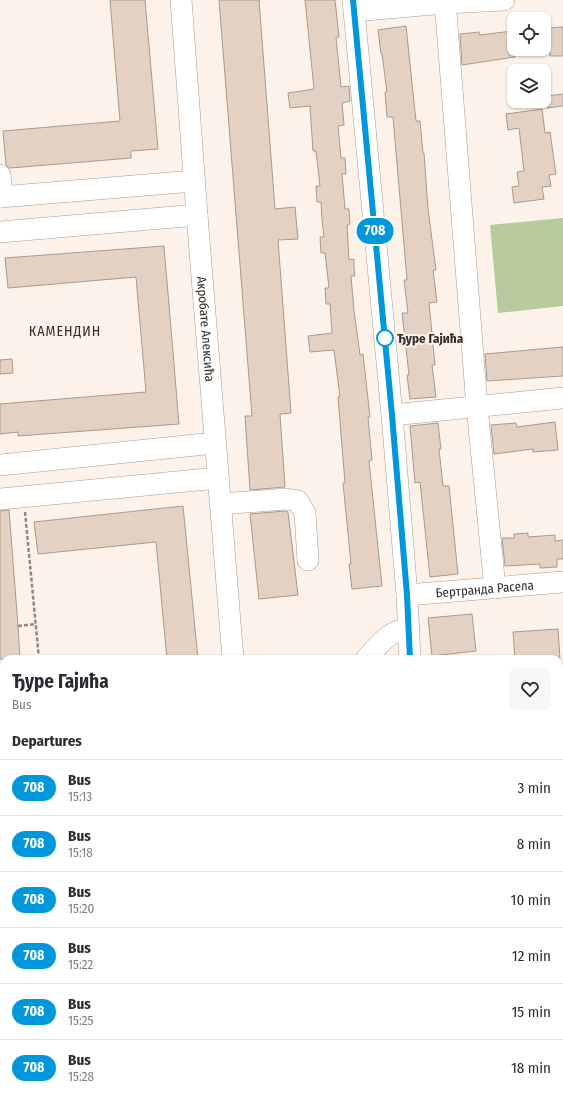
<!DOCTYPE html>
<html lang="en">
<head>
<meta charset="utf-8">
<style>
  :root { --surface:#fff; --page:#f7f7f7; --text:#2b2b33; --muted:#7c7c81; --line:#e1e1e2 }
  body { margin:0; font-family:"Fira Sans Condensed",sans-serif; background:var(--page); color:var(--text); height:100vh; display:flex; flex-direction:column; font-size:15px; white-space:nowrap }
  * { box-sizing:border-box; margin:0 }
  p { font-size:13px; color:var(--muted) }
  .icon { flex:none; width:22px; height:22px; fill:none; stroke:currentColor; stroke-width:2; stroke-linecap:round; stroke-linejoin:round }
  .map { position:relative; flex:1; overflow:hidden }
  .details { position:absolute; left:0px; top:655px; width:563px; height:448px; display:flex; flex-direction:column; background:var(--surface); border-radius:12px 12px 0 0; box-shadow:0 1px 3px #0004 }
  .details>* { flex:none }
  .badge { padding:0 8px; border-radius:13px; font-size:14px; line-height:26px }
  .controls { position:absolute; left:507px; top:12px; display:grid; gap:8px }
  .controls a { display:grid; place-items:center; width:44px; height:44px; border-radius:8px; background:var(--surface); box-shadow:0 1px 3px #0004; font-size:20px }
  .map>.badge { position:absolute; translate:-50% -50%; box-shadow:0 0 0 2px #fff }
  h2 { padding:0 12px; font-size:15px; line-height:36px }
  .round { display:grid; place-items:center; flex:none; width:42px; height:42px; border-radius:8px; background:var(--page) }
  .summary { display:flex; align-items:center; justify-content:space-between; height:68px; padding:0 12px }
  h1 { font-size:19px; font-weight:700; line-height:30px }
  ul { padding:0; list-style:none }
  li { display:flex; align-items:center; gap:12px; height:56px; padding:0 12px; border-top:1px solid var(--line) }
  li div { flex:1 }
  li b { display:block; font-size:15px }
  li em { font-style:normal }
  li .badge { min-width:44px; font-weight:700; text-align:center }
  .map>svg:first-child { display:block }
</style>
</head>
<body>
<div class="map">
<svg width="563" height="1103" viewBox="0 0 563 1103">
  <rect width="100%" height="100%" fill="#fcf2e9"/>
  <!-- green -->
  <path fill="#b7cb9e" d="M563,218V306L498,313L490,225Z"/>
  <!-- building -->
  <path fill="#e3d2c4" stroke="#a9998c" d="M110,0H145L158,149L131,151V158L10,168L6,165L3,131L120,121Z
    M219,0H259L275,209L295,207L298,239L278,240L291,413L280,414L285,487L250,490L245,416H252Z
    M305,0H335L339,37L336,38L341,87L349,86L350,101L342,103L344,125L338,126L341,158H345L346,174H342L345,209H349L350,224L347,225L349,260L354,259V268L355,276H351L354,311L360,355L363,354L370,417H368L372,460L369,461L382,586L352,589L349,564H351L343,483H345L338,397H340L334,350L310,352L308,336L332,333L330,304H326L325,288H329L327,270L325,253H321L320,237H324L322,219L321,202H317L316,186H320L316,151H313L310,106L290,108L288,93L314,89Z
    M406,26L416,121H420L423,153H424L428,209L436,270H433L437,302L429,303L435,365H432L436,397L410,399L407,375H409L402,313H408L404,280H407L393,117H387L385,92H387L382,54H381L378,30Z
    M563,27V56H550L547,28Z
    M512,31L515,57L462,65L460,34L479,32L480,35Z
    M563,94V106L547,108L546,96Z
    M542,109L545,133L550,132L556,174L549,175L551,186L542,187L544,199L514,203L512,187L519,186L517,172L524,171L519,128L508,130L506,114Z
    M164,246L179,424L18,436V432L0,434V404L146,392L136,277L8,288L5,258Z
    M563,347V376L487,381L485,354Z
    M12,359L13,373L0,374V360Z
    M555,422L558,450L533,452V449L494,454L491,425L516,423L517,427Z
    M438,423L441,449H439L443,486H449L458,574L430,577L420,482L415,483L410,426Z
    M183,506L198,659H167L156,542L38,554L34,522Z
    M9,510L18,626L20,659H0V511Z
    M285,511L288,512L298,595L259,599L250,514Z
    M528,533V537L555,535V541L563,540V559H557V567L540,568V564L505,566L502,538H514V534Z
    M472,614L476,651L432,656L428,618Z
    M558,629L560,659H515L513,632Z"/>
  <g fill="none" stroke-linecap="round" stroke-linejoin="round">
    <defs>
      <g id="minor">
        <path id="s1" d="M181,0L197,215L233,659"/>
        <path d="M353,0L392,415L407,595L410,659"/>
        <path d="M445,0L477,407L495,588"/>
        <path d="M354,11L445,3L504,0"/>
        <path d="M0,175L2,197"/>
        <path d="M0,197L194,181"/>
        <path d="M0,232L197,215"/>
        <path d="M392,415L563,398"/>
        <path d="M0,465L215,443"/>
        <path d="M0,499L218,478"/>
        <path d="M220,504L286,499L298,501L305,513L308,560"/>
        <path id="s2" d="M407,595L563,582"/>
        <path d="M366,659C379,645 389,630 409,629"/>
        <path d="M559,698H563"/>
        <path d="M0,742L4,741"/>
        <path d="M101,1099L102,1103"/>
        <path d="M294,1099V1103"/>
      </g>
    </defs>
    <!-- minor casing -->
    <use href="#minor" stroke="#aa998c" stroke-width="22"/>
    <!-- path -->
    <path stroke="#918881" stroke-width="2.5" stroke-dasharray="4 2" stroke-linecap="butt" d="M25,512L39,659
      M18,626L36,624
      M559,928H563"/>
    <!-- minor -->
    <use href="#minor" stroke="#fff" stroke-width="21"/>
  </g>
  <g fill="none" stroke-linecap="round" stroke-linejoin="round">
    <defs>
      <path id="line" d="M353,0L392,415L407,595L410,659"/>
    </defs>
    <!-- line casing -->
    <use href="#line" stroke="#fff" stroke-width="9"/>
    <!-- line -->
    <use href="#line" stroke="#0098da" stroke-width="6"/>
  </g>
  <!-- markers -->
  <circle fill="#fff" stroke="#0098da" stroke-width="2" cx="385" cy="338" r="8"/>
  <g text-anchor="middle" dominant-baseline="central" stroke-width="4" stroke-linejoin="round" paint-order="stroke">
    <!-- street labels -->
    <g font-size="13" fill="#342d28" stroke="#fcf2e9">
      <text stroke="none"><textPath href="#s1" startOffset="330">Акробате Алексића</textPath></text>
      <text stroke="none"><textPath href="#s2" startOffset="78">Бертранда Расела</textPath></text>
    </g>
    <!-- stop labels -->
    <g font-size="13" font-weight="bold" fill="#342d28" stroke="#fcf2e9" text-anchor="start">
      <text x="397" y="338">Ђуре Гајића</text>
    </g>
    <!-- neighbourhood labels -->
    <g font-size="14" letter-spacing="1" fill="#342d28" stroke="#fcf2e9">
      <text x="65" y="331">КАМЕНДИН</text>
    </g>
  </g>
</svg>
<div class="controls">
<a><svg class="icon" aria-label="locate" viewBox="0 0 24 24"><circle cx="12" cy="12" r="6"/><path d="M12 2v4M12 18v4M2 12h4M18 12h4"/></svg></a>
<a><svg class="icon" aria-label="layers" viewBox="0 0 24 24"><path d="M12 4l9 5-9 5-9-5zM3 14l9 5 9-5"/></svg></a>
</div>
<b class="badge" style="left:375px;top:231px;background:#0098da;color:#fff">708</b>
<section class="details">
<div class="summary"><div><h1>Ђуре Гајића</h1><p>Bus</p></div><a class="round"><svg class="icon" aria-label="heart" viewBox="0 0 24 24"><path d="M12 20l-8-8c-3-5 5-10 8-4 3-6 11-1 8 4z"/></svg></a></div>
<h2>Departures</h2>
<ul>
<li><span class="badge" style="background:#0098da;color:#fff">708</span><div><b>Bus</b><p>15:13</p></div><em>3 min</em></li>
<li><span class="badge" style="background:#0098da;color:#fff">708</span><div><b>Bus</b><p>15:18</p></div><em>8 min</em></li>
<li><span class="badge" style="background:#0098da;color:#fff">708</span><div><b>Bus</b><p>15:20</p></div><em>10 min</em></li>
<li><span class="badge" style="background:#0098da;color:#fff">708</span><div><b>Bus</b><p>15:22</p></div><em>12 min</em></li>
<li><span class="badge" style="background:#0098da;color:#fff">708</span><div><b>Bus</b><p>15:25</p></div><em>15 min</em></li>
<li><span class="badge" style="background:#0098da;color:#fff">708</span><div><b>Bus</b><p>15:28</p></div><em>18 min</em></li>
</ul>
</section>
</div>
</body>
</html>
